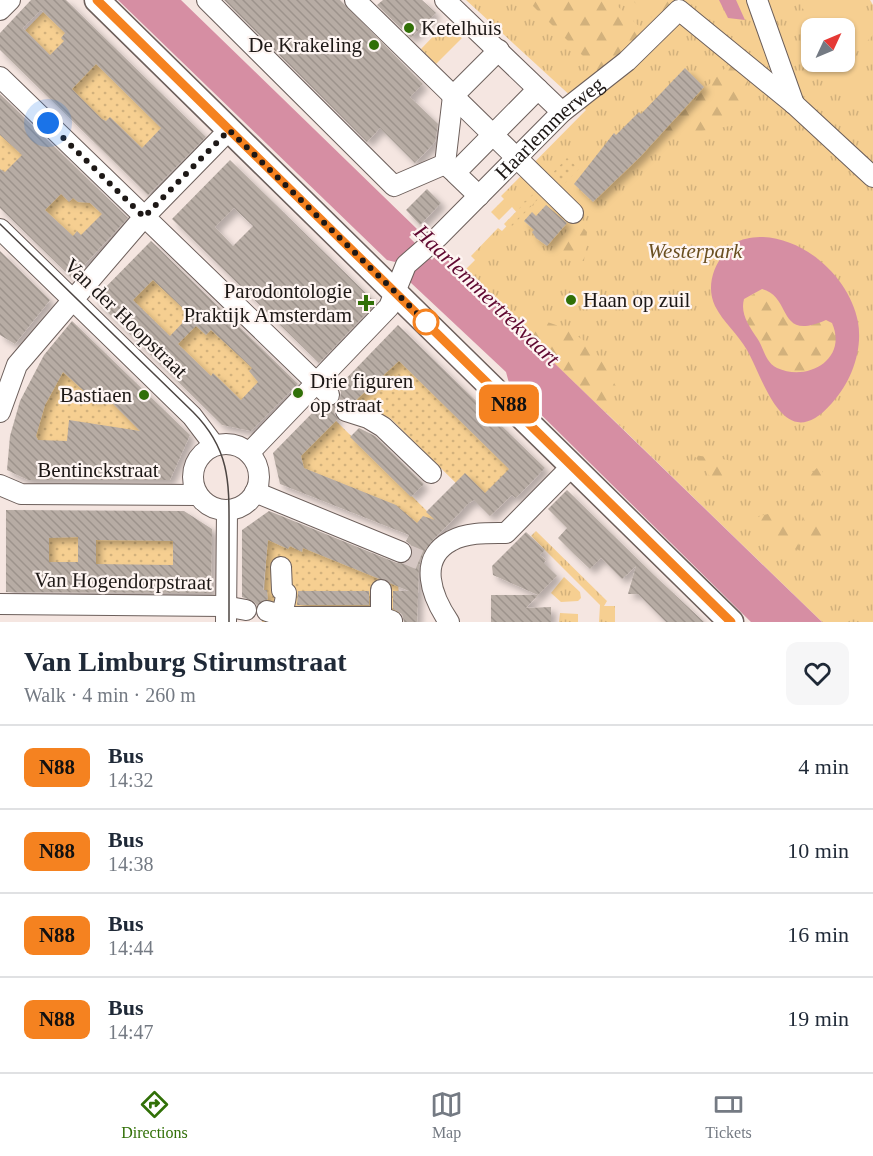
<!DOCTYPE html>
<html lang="en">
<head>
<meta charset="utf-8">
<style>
  :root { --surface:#fff; --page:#f6f6f7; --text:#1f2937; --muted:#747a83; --line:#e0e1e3; --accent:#317007 }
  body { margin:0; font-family:Georgia,serif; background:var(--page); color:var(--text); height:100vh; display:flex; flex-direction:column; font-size:22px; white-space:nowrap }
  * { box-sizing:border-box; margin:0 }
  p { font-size:20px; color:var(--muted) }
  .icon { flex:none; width:33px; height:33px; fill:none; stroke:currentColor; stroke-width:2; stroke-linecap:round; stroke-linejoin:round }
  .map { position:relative; height:622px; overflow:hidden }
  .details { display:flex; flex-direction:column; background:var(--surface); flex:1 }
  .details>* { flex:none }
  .badge { padding:0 12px; border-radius:9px; font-size:21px; line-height:39px }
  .needle { width:39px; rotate:46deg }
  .buttons { position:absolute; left:801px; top:18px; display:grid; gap:12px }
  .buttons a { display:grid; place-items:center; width:54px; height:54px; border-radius:12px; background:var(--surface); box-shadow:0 2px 4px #0004; font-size:30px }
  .you { position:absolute; width:30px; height:30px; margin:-15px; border:4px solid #fff; border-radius:50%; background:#1a73e8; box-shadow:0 0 0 9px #1a73e833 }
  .map>.badge { position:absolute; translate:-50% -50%; box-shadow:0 0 0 3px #fff }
  .round { display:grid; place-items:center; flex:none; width:63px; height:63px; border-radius:12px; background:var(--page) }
  .head { display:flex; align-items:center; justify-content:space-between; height:102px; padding:0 24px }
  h1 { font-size:28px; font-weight:700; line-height:45px }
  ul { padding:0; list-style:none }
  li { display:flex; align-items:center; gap:18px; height:84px; padding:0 24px; border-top:2px solid var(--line) }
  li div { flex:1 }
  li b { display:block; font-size:22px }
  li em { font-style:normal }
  li .badge { min-width:66px; font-weight:700; text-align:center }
  .dock { display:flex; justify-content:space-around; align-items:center; height:84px; border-top:2px solid var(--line); background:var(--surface); font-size:16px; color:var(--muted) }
  .dock a { display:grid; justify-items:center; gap:3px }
  .dock .selected { color:var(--accent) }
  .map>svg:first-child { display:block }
</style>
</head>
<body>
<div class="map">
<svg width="873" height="622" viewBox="0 0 873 622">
  <defs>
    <pattern id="grass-tufts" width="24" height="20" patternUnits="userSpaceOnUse" patternTransform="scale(1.5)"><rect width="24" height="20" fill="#f6cf91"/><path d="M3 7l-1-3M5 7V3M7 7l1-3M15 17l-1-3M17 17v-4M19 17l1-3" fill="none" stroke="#d2b17c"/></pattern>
    <pattern id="forest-firs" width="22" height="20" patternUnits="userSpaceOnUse" patternTransform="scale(1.5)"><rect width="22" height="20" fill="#f6cf91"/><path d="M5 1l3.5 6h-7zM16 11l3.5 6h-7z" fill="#d2b17c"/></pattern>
    <pattern id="garden-dots" width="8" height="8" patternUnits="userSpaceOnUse" patternTransform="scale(1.5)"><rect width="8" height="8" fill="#f6cf91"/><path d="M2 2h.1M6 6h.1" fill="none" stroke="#d2b17c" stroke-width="1.8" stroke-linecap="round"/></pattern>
    <pattern id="building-back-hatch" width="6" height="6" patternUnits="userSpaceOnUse" patternTransform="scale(1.5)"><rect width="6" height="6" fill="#b7aca4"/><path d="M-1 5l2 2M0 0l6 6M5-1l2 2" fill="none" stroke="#9d938c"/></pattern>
    <filter id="shadow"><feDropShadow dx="5" dy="5" stdDeviation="3" flood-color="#0004"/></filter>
  </defs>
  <rect width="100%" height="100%" fill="#f5e6e1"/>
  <!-- grass -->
  <path fill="url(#grass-tufts)" fill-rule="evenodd" d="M466,0H870L873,5V622H822L462,273L475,260L471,256L498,228L502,231L518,214L512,207L499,220L491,212L504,199L501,196L586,110ZM812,28H844V62H812Z
    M446,23L462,38L436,64L421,49Z
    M536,531L607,601L604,606H615V622H599L600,605L531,536Z
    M564,577L580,592L581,598L578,601L561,602L551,593Z
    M560,613L578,614V622H559Z"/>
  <!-- forest -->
  <path fill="url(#forest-firs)" d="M527,0H611L645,32L603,76Z
    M632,0H675L676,1L657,22Z
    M729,64H734L749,80C741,96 741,112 730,126L668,137L665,130Z
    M577,221L587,232L584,261C573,261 560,252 557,241Z
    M762,289C790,296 778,342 826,319L832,323C847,359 808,382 777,368C765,362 764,348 757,338C749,326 740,314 744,300Z
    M498,309C531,318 572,323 595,352C604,362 610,376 617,388L606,413Z
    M694,455L728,460L725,478L717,486Z
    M820,465L825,479L814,493L813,509L822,514L829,529L825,538L824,555L821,556C802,526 789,492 820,465Z
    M787,509L799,546V550L789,547L753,521L760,516Z"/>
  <!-- garden -->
  <path fill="url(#garden-dots)" d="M49,6L189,141L150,180L11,45Z
    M0,117L111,220L63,262L0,196Z
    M567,158L579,169L558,190L547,179Z
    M538,189L543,194L509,229L504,224Z
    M151,265L276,391L244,421L113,304Z
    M70,343L171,441L19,466Z
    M401,352L527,475L493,507L464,491L390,418L350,401Z
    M333,418L436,520L421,533L290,476L286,458Z
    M17,528L193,529L196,579L16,578Z
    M268,532L398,581L400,622H262Z"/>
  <!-- pitch -->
  <path fill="#f6cf91" d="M807,0H844L873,29V35L852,57L873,78V81L851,103L800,52L811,41L812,62H844V28H823L801,7Z"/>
  <!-- water -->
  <path fill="#d68ea3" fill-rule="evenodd" d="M118,0H181L417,229L409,237L432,260L439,252L450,262L447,266L481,299L484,295L822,622H751L509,383L506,372L410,282L400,257L395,262L387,260Z
    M719,0H736L745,20L728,18Z
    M763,237C807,239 850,279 858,322C863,351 851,382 832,403C784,458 765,382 747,350C738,334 723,322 715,306C704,283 717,255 737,242C744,238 755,237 763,237ZM762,289C793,297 776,342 826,320L832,323C848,359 808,382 777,368C765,362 764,348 757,338C749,326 740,314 744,299Z"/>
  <!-- building -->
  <path fill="url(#building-back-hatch)" fill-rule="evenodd" filter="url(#shadow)" d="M31,0H66L206,137L148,195L0,50V33ZM41,10L65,33L61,38L64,41L50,55L23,28ZM96,64L161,128L142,148L110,117L106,121L102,119L72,89Z
    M224,0H340L423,84L410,97L438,124L435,142L415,163L380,128L367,142Z
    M383,0H422L436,13L411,38L377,5Z
    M685,68L704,87L640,157L593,202L574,184L614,133L616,135L639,112L641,114Z
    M0,94L128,218L72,278L0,208V169L5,172L22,155L0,135ZM61,194L69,202L73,198L78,202L90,203L102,214L81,235L77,231L73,236L45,210Z
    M230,160L376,303L319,363L172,219ZM234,208L253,226L233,246L215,227Z
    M427,189L441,203L420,225L406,210Z
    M546,205L567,223L547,246L536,238L532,232L534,230L524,221L532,212L536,216Z
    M151,241L298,384L251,431L222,425L94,299ZM153,280L190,315L170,336L133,300ZM196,326L206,335L211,330L252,368L249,371L258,382L241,400L213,373L211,376L178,344Z
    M0,251L50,300L15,344L0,335Z
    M72,321L190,435L170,480H28L7,470L10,436L20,401L44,355ZM63,372L95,401L102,393L140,431L69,420L67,441L38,440L36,436L45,405Z
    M398,325L545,468L516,498L512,495L490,516L474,500L469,503L431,542L419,565L417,622H404L402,614L393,609V591H409L303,548L302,552L290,546L288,549L268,540L263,590H267L268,599L257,605L253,601L242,597V530L269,511L397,563L408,562L412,556L411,545L406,541L409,535L280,484L273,453L321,404L327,407L337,404L334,413L338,419L301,456L304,468L396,505L417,523L423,516L435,520L426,512L465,473L485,493L509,469L399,361L355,401L344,399L339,402L341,392L338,387Z
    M359,428L375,436L424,484L411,497L350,437Z
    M567,490L655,576L704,622H666L638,594H628L636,566L622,579L601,558L590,569L574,554L558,538L567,528L548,509Z
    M6,510L184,511L212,529L211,593L6,592ZM78,537V562H49V538ZM96,540L173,541V565L96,564Z
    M526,532L545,550L540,555L546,560L544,563L557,576L538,595L493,575L492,566Z
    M298,591H369V605H297Z
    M491,595H538L526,608L551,607V622H491Z"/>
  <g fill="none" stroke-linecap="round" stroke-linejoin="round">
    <!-- minor-tunnel -->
    <path stroke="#d5c7c3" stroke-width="20" stroke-dasharray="20 10" stroke-linecap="butt" d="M401,552L425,562"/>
    <defs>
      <g id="minor">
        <path d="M207,0L394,186L445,164"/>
        <path d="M355,0L573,213"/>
        <path d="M445,0L562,112"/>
        <path d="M757,0L794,104"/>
        <path d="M0,10L10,0"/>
        <path d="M0,77L329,395"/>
        <path d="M453,171L445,164L453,96L499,50"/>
        <path d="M479,196L455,173L538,89"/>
        <path d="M0,229L192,416L214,445"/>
        <path d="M346,411L368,418L383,427L431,473"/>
        <path d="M0,412L17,365L144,217L229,130"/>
        <circle cx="226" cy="477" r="33"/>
        <path id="s1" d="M249,453L389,307L406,265L438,237L562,112L627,61L679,10L794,104L873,177"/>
        <path d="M0,485L21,494L198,495"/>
        <path d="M255,492L401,552"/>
        <path d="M281,567L282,590L286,593C286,604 281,611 281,622"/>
        <path d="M0,604L224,606L246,610"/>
        <path d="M267,611L287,617H381L392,621"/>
        <path d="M226,622L227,510"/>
        <path d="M381,622V590"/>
        <path d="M449,622C432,597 417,559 451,541C467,532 489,533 506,533L572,466"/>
      </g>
      <path id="major" d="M97,0L731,622"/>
    </defs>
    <!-- minor casing -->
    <use href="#minor" stroke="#6c5f5b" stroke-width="22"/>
    <!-- major casing -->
    <use href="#major" stroke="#6c5f5b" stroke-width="27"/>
    <!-- minor -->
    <use href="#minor" stroke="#fff" stroke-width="20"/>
    <!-- major -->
    <use href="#major" stroke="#fff" stroke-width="24"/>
    <!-- tram -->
    <path stroke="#4c4542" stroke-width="1.5" d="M0,224L193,412C232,451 229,486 229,538C229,566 229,594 229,622"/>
  </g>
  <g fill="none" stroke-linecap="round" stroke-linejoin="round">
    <defs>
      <path id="line" d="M97,0L731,622"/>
    </defs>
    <!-- line casing -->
    <use href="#line" stroke="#fff" stroke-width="14"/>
    <!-- line -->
    <use href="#line" stroke="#f58220" stroke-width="9"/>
    <!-- walk -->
    <path stroke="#1d1816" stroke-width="6" stroke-dasharray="0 10.8" d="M48,123L144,217L229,130L426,322"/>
  </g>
  <!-- markers -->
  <g fill="#317007" stroke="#fef5f2" stroke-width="2">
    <circle cx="409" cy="28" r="6"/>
    <circle cx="374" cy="45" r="6"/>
    <circle cx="571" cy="300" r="6"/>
    <path d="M363 294h6v6h6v6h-6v6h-6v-6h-6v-6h6z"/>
    <circle cx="298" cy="393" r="6"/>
    <circle cx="144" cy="395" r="6"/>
  </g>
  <circle fill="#fff" stroke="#f58220" stroke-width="3" cx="426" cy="322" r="12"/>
  <g text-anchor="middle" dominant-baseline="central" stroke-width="4.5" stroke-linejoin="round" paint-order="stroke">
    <!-- poi labels -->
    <g font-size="21" fill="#1d1816" stroke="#fef5f2" text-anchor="start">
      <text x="421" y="28">Ketelhuis</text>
      <text x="362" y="45" text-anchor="end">De Krakeling</text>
      <text x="352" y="291" text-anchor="end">Parodontologie<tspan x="352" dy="24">Praktijk Amsterdam</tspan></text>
      <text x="583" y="300">Haan op zuil</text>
      <text x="310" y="381">Drie figuren<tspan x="310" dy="24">op straat</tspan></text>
      <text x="132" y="395" text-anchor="end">Bastiaen</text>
    </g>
    <!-- street labels -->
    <g font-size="21" fill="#1d1816" stroke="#fef5f2">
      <text stroke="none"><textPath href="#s1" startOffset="446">Haarlemmerweg</textPath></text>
      <text transform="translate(126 318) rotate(44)">Van der Hoopstraat</text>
      <text x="98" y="470">Bentinckstraat</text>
      <text transform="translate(123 581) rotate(1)">Van Hogendorpstraat</text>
    </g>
    <!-- park labels -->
    <g font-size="21" font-style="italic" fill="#6a4f21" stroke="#fef5f2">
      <text x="695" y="251">Westerpark</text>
    </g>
    <!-- water labels -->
    <g font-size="22" font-style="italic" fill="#600931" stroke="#fef5f2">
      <text transform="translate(487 295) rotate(44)">Haarlemmertrekvaart</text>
    </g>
  </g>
</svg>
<div class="buttons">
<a><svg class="needle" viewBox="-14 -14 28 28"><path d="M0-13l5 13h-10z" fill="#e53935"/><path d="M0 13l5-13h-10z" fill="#747a83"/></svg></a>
</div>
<div class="you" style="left:48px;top:123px"></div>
<b class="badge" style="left:509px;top:404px;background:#f58220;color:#111">N88</b>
</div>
<section class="details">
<div class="head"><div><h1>Van Limburg Stirumstraat</h1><p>Walk · 4 min · 260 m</p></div><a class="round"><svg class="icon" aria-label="heart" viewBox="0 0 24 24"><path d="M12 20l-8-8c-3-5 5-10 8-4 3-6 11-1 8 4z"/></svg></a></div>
<ul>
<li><span class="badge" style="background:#f58220;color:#111">N88</span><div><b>Bus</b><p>14:32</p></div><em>4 min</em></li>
<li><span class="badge" style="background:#f58220;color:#111">N88</span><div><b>Bus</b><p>14:38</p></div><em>10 min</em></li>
<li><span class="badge" style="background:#f58220;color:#111">N88</span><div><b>Bus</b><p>14:44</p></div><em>16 min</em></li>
<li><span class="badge" style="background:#f58220;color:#111">N88</span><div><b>Bus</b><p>14:47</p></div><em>19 min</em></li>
</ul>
</section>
<nav class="dock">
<a class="selected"><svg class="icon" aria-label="directions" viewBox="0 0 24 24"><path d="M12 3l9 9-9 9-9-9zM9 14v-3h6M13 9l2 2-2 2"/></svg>Directions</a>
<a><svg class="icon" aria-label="map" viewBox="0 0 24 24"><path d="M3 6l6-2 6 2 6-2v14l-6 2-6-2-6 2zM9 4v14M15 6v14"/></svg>Map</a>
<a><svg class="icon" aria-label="tickets" viewBox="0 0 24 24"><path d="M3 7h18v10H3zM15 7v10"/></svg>Tickets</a>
</nav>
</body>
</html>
